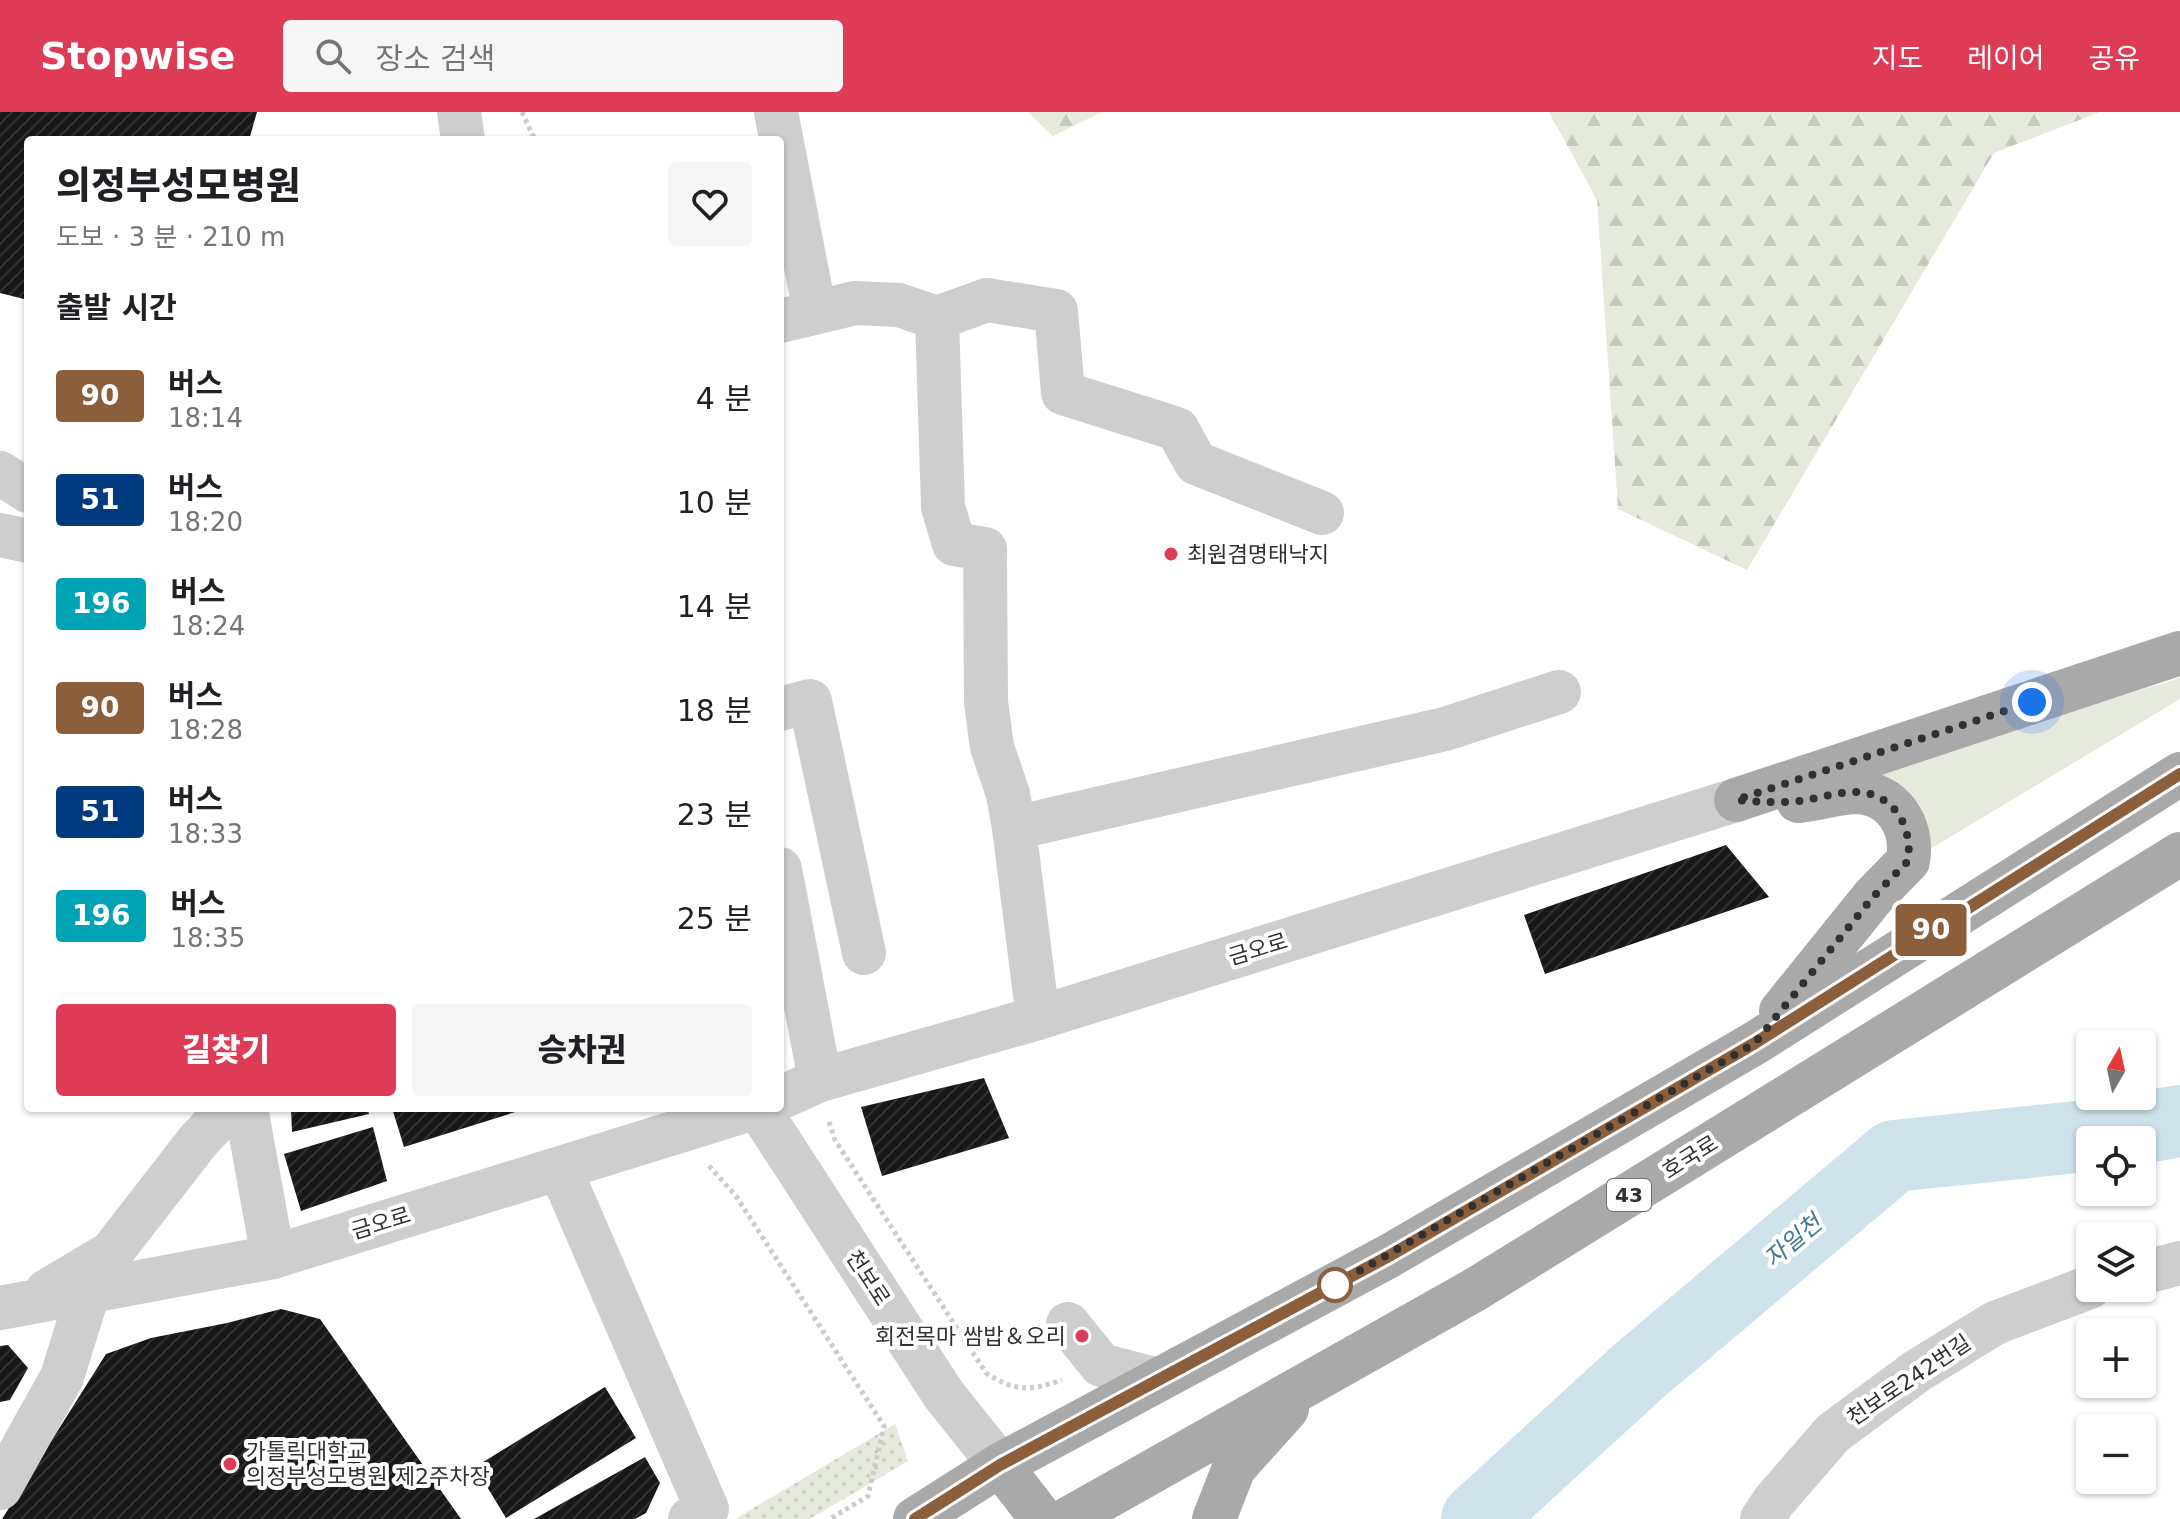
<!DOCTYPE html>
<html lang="ko">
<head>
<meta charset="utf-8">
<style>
  :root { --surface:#fff; --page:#f6f6f6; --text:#202124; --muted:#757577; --accent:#de3c56 }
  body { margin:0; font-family:"DejaVu Sans","Noto Sans KR",sans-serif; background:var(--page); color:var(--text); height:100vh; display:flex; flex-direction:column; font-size:30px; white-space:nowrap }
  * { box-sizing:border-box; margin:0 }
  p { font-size:26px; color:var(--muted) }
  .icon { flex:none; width:44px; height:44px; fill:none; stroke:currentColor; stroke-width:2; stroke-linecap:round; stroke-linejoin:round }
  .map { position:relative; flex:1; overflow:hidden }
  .panel { position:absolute; left:24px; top:24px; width:760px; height:976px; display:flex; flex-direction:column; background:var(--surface); border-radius:8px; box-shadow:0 2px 6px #0004 }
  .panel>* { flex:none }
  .badge { padding:0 16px; border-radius:6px; font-size:28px; line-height:52px }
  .needle { width:52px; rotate:9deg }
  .controls { position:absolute; left:2076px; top:918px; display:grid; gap:16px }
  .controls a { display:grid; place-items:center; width:80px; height:80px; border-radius:8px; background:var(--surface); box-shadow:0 2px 6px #0004; font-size:40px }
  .you { position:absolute; width:40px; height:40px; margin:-20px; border:6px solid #fff; border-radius:50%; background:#1a73e8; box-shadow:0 0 0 12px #1a73e833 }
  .map>.badge { position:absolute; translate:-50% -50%; box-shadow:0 0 0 4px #fff }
  h2 { padding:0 32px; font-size:30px; line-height:72px }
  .round { display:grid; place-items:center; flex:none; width:84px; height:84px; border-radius:8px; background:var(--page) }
  .overview { display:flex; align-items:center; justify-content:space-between; height:136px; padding:0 32px }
  h1 { font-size:38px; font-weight:800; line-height:60px }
  .primary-button { display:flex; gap:16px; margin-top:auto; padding:16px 32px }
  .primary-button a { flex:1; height:92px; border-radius:8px; background:var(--accent); color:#fff; font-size:32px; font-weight:800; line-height:92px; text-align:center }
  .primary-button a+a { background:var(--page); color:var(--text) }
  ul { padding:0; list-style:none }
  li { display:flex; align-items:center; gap:24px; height:104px; padding:0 32px }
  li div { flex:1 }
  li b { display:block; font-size:30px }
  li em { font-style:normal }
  li .badge { min-width:88px; font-weight:700; text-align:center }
  header { display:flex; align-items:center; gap:48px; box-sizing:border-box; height:112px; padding:0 40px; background:var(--accent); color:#fff }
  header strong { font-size:38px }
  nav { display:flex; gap:44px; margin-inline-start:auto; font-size:28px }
  .search { width:560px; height:72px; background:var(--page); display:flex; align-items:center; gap:20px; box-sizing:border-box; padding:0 28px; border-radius:8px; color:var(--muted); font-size:30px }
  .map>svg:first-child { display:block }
</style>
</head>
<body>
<header>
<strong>Stopwise</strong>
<div class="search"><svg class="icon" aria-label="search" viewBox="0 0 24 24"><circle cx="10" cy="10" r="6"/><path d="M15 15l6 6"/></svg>장소 검색</div>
<nav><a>지도</a><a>레이어</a><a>공유</a></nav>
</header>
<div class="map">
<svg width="2180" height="1407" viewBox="0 0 2180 1407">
  <defs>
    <pattern id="forest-firs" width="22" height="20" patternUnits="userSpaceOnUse" patternTransform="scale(2)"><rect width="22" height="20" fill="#e5eadd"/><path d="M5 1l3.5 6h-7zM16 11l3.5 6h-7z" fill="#c5c9be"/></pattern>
    <pattern id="park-dots" width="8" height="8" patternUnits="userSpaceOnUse" patternTransform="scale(2)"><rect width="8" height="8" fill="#e5eadd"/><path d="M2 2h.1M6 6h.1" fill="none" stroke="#c5c9be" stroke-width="1.8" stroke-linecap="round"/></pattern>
    <pattern id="building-hatch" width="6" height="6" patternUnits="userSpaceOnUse" patternTransform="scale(2)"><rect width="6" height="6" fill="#181818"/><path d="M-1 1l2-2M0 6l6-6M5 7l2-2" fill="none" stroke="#313131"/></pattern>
  </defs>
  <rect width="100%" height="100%" fill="#fff"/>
  <!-- green -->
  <path fill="#e5eadd" d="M2180,566V587L1930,737C1922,699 1918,682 1881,662L1886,655Z"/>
  <!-- forest -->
  <path fill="url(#forest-firs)" d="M1028,0H1102L1053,24Z
    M1549,0H2100L1994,41L1747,458L1618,397L1597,88Z"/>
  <!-- park -->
  <path fill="url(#park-dots)" d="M895,1312L908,1349L810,1407H735Z"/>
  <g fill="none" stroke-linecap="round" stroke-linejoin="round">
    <!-- river -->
    <path stroke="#cde2eb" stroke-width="72" d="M1477,1407L1640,1258L1894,1044L2106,1022L2180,1009"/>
  </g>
  <!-- building -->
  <path fill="url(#building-hatch)" d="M0,0H257L249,28H28V188L0,181Z
    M1726,733L1769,785L1545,862L1524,803Z
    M984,966L1009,1026L882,1064L861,995Z
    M291,996H367L369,1002L292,1020Z
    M392,996H525V997L404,1035Z
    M373,1015L387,1069L301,1099L284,1042Z
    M281,1197L320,1207L461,1407H2L106,1242L151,1226L227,1211Z
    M8,1233L28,1256L10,1288L0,1290V1234Z
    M605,1275L636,1326L506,1406L475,1355Z
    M645,1345L660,1371L646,1401L635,1407H534Z"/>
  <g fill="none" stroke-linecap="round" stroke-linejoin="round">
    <!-- path -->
    <path stroke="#cbcbcb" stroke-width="5" stroke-dasharray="4 4" stroke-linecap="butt" d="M522,0L535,28
      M829,1010L835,1028L986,1261C1016,1280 1029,1279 1062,1268
      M709,1054L736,1084L884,1314L868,1384L830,1407"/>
    <!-- minor -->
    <path stroke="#cecece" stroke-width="44" d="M459,0L463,28
      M776,0L815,201
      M937,206L987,188L1056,199L1063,281L1177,317L1196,351L1322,401
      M780,209L855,191L899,193L937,206L943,395L954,432L985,437L986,590L992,635L1008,682L1014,716L1038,906
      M0,361L28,379
      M0,423L28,429
      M780,597L810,589L864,841
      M1014,716L1445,617L1559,580
      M780,757L820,968
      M780,986L820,968L1038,906L1736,688
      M246,996L273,1145
      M758,996L944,1283L1000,1353
      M560,1057L707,1397L690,1407
      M2142,1161L2180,1151
      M47,1179L111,1141L198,1029L229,996
      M0,1196L273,1145L754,996
      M1068,1212L1101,1253L1158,1268
      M0,1376L62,1265L88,1181
      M1762,1407L1774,1389L1833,1321L1917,1259L1995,1211L2090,1175"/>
    <!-- major -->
    <path stroke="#a9a9a9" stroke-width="44" d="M1736,688L2180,541
      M1781,899L1873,785L1908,749C1914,714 1893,680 1854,680C1836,681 1817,687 1798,689
      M1000,1353L1042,1407
      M915,1407L1000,1353L1389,1144L1755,931L2180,662
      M1068,1407L1476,1177L2180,742
      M1214,1407L1234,1356L1287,1297"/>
  </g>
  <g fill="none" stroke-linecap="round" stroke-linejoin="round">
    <defs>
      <path id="line" d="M915,1407L1000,1353L1389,1144L1755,931L2180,662"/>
    </defs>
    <!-- line casing -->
    <use href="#line" stroke="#fff" stroke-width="18"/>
    <!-- line -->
    <use href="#line" stroke="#8b5e3c" stroke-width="12"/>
    <!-- walk -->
    <path stroke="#313131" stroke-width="8" stroke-dasharray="0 14.4" d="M1335,1173L1755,931L1873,785L1908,749C1913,714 1893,680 1855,680C1836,680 1817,687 1799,689C1777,691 1757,690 1736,688L2032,590"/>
  </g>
  <!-- markers -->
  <g fill="#de3c56" stroke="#fff" stroke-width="3">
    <circle cx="1171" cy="442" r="8"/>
    <circle cx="1082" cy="1224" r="8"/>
    <circle cx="230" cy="1352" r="8"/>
  </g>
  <circle fill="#fff" stroke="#8b5e3c" stroke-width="4" cx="1335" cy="1173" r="16"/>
  <g text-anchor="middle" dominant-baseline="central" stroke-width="8" stroke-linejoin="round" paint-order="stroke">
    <!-- shield labels -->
    <rect fill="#fff" stroke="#6f6f6f" stroke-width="2" x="1607" y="1067" width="44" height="32" rx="6"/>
    <g font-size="20" font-weight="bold" fill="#313131">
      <text x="1629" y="1083">43</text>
    </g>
    <!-- poi labels -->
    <g font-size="22" fill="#313131" stroke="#fff" text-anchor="start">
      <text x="1187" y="442">최원겸명태낙지</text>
      <text x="1066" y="1224" text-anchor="end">회전목마 쌈밥＆오리</text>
      <text x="246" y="1339">가톨릭대학교<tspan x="246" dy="25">의정부성모병원 제2주차장</tspan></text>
    </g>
    <!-- street labels -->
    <g font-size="22" fill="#313131" stroke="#fff">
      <text transform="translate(1258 837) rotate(-17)">금오로</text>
      <text transform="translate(1690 1045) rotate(-32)">호국로</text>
      <text transform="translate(381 1111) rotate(-17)">금오로</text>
      <text transform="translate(868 1166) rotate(57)">천보로</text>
      <text transform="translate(1909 1268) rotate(-34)">천보로242번길</text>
    </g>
    <!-- water labels -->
    <g font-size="24" font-style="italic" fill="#417890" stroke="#fff">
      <text transform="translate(1793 1129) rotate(-40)">자일천</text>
    </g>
  </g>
</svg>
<div class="controls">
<a><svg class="needle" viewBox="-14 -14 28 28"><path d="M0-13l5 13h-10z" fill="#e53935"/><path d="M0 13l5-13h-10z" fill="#757577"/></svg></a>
<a><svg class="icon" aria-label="locate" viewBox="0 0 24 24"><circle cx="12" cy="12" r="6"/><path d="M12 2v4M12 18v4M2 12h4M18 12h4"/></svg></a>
<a><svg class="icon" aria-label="layers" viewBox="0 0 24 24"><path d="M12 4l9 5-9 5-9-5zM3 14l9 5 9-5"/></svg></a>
<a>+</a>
<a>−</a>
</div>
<div class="you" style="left:2032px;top:590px"></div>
<b class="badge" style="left:1931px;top:818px;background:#8b5e3c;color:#fff">90</b>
<section class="panel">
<div class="overview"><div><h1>의정부성모병원</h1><p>도보 · 3 분 · 210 m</p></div><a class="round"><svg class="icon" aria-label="heart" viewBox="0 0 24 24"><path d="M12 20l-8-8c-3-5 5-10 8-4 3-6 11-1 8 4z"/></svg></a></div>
<h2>출발 시간</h2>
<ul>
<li><span class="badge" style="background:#8b5e3c;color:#fff">90</span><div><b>버스</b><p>18:14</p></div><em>4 분</em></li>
<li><span class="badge" style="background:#003b80;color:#fff">51</span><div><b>버스</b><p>18:20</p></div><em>10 분</em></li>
<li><span class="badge" style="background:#00a3b4;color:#fff">196</span><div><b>버스</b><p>18:24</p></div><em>14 분</em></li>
<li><span class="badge" style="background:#8b5e3c;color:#fff">90</span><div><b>버스</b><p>18:28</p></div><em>18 분</em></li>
<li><span class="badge" style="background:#003b80;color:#fff">51</span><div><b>버스</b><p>18:33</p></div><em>23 분</em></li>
<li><span class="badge" style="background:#00a3b4;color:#fff">196</span><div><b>버스</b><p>18:35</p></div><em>25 분</em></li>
</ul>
<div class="primary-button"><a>길찾기</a><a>승차권</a></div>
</section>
</div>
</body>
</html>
